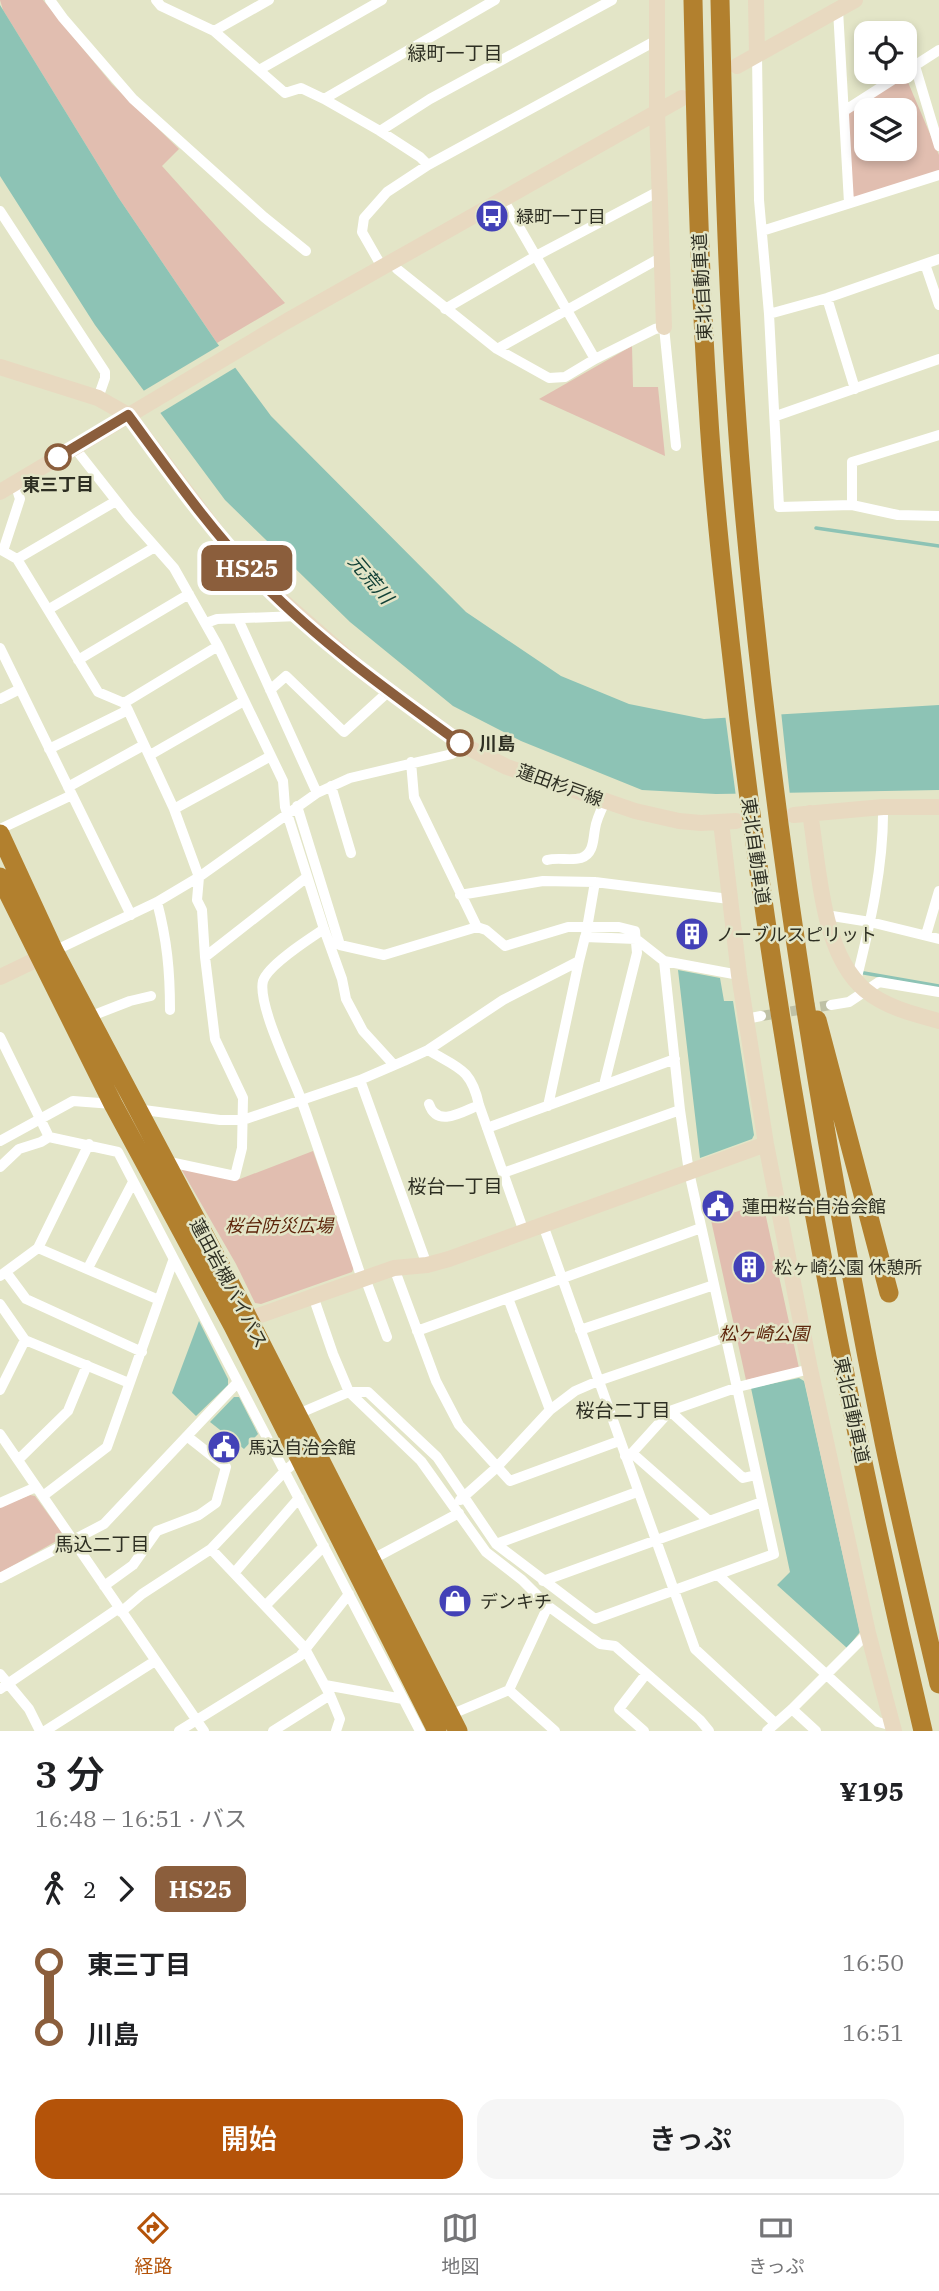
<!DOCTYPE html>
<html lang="ja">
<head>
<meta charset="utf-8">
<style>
  :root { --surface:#fff; --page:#f6f6f6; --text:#202124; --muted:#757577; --line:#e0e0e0; --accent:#b45309 }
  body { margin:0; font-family:"IBM Plex Serif","Noto Sans JP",serif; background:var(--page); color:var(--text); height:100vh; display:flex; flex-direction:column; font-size:26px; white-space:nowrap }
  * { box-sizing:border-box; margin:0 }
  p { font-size:23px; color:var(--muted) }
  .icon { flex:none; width:38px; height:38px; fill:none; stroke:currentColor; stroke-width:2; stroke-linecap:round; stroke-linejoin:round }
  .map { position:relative; height:1731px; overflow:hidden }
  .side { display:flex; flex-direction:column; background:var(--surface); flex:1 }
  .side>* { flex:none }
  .badge { padding:0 14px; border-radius:10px; font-size:24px; line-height:46px }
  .buttons { position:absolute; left:854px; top:21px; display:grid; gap:14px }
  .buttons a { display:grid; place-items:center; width:63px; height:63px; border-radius:14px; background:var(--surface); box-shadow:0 4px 10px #0003; font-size:35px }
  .map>.badge { position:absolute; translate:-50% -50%; box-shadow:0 0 0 4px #fff }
  .legs { display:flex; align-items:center; gap:10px; height:77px; padding:0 35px; font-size:23px }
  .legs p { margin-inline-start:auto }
  .overview { display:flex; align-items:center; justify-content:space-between; height:119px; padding:0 35px }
  h1 { font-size:38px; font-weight:600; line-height:52px }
  .primary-button { display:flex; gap:14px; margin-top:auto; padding:14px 35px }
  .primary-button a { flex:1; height:80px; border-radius:21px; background:var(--accent); color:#fff; font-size:28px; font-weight:600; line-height:80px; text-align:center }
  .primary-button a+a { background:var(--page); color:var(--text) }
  ul { padding:0 35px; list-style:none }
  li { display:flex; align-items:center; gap:24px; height:70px; font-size:26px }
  li i { display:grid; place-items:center; width:10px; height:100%; margin:0 9px; background:currentColor }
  li i::after { content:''; width:18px; height:18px; margin:-9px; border:5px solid; border-radius:50%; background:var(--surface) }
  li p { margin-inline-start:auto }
  li:first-child i { background:linear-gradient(#0000 50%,currentColor 0) }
  li:last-child i { background:linear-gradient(currentColor 50%,#0000 0) }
  .menu { display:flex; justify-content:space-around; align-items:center; height:98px; border-top:2px solid var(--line); background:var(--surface); font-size:19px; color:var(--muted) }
  .menu a { display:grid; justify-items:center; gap:4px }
  .menu .active { color:var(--accent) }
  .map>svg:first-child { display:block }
</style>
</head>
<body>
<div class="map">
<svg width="939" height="1731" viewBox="0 0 939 1731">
  <rect width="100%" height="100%" fill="#e3e5c7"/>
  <!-- green -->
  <path fill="#e1beb0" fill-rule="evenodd" d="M0,0H43L112,84L179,149L162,166L285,303L217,343L118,197L3,10Z
    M904,73L939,155V175L849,203L844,111ZM866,110H905V149H866Z
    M632,346L633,387H658L665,456L539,399Z
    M313,1151L354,1267L352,1272L261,1304L255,1303L236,1264L180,1167L240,1179Z
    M763,1203L799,1368L746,1380L711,1220Z
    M30,1495L35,1496L62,1533L60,1539L0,1573V1507Z"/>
  <!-- water -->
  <path fill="#8dc3b5" d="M0,5L118,197L217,343L271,416L466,612L561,676L629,704L704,719L939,705V790L716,794L642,790L521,741L453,706L350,622L225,500L95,325L0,176Z
    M678,970L720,978L724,1001H733L754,1135L752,1139L700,1158Z
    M199,1321L228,1379V1385L196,1416L172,1393Z
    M799,1378L804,1381L860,1632L847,1648L777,1585L790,1572L751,1388Z
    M234,1397H239L258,1434L244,1449L210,1422Z"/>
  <!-- pier -->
  <path fill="#e3e5c7" d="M222,344L238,366L157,415L140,393Z
    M781,711L790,796L736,797L725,714Z"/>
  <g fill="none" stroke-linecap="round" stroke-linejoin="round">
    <!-- stream -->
    <path stroke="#8dc3b5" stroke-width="3.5" d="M816,528L939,546
      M864,973L939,986"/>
    <!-- street-tunnel -->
    <path stroke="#bfc1a6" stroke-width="10" stroke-dasharray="10 5" stroke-linecap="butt" d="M761,1016L831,1005"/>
    <!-- street -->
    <path stroke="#fff" stroke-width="10" d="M50,0L63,18L133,99L264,217L306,251
      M156,0L161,6L214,31L285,93L301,88L324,99L380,131L420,157L428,165
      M838,10L849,203
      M214,31L269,0
      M757,55L759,200L769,314L779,507L852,505L898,515L939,516
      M915,66L939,146
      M259,70L382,0
      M324,99L495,0
      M844,111L939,50
      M380,131L430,99L612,0
      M503,199L595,359
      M0,211L105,372V378L98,398
      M762,231L939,175
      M391,262L397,269L497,349L549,378L565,377L595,359L655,329L664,327L676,446
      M925,264L939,305
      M382,267L362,232L364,218L387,192L428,165L657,40
      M827,298L855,389
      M445,309L536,256L661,190
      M769,314L827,298L939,259
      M497,349L662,257
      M776,416L939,359
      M74,447L129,517L174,568L218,646L283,781L285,807L324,929L342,979L346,999L363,1031L394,1065
      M15,483L20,499L3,551L17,559L98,692L124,703L128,710L174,809L199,877L197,900L202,910L205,957L215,1039L243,1098L242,1148L235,1176L165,1161
      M852,505V462L939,435
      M17,559L116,501
      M49,609L155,547
      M238,619L317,793
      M206,623L217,619L299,616
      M0,648L131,915
      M78,660L189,594
      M270,690L286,676L344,732L389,691
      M0,699L20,689
      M124,703L218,646
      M49,749L128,710
      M150,755L244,701
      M411,762L414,797L477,927
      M331,786L351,853
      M68,787L144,745
      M297,806L340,945L384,955L477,927L486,930L505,946L568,927H619L635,931L637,953L604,1085
      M174,809L271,756
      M0,829L72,795
      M547,860C558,857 570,861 581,858C594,854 593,839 595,829C596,820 601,810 605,802
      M460,895L543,881L595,882L729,899
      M157,902C167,940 170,971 170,1010
      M826,915L870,922L939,939
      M324,929C309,939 268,965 263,981C257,1005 293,1076 302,1102C323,1161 342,1220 362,1279
      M586,934L595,882
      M926,935L939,891
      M54,951L157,902L199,877L317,793L350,778L452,754L463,745
      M205,957L307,877
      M856,981C870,925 884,865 883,807
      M831,1005L849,1002L879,982L939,992
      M89,1017L130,1001L151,996
      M746,1019L761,1016
      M0,1037L49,1137
      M428,1050C458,1068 471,1068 479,1105L524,1232
      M360,1080L427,1265
      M429,1104C437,1128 462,1112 479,1105
      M548,1106L579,961
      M136,1109L220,1120H243L360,1080L404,1061L428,1050L503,1000L579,961L585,937L636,939L664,961L739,975
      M487,1128L675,1059
      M0,1141L73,1101L113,1104
      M0,1167L19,1149L41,1142L49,1137L118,1152L420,1731
      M503,1173L680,1110
      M543,1225L695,1649L775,1723
      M38,1248L159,1300
      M88,1268L133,1182
      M394,1268L436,1381L459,1425L510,1481L619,1441
      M6,1272L26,1299L142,1352
      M0,1276L38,1248L89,1144
      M365,1278L387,1337
      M313,1296L333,1354L349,1392L421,1461L486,1552L522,1580L548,1606L600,1644L615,1646L700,1720L709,1731
      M508,1298L550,1410
      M0,1304L25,1340L129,1383
      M580,1330L714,1285
      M417,1331L701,1228
      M0,1390L25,1340
      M670,1411L743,1478L756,1475
      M298,1414L349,1392H368L437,1457L496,1544L595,1619L774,1554L689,1172L680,1110L664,961
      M0,1434L204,1731
      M632,1453L708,1520
      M625,1456L632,1453L670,1411L738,1387L810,1369
      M18,1460L68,1411L87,1365
      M43,1496L107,1447L173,1261
      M460,1500L496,1468L550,1410L575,1391L598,1381L726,1337
      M0,1503L36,1487
      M496,1544L637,1492
      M211,1549L304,1647L330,1695L340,1719L336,1731
      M371,1560L459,1513
      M235,1572L299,1498
      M718,1575L878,1722L893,1726
      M0,1578L104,1524L238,1382
      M543,1581L762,1502
      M104,1586L133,1565L157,1531L199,1515L216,1503L226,1467L188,1437
      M266,1605L324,1546
      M121,1612L142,1594L211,1549L285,1471L300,1458
      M0,1674L29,1709L40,1731
      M325,1685L403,1699
      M0,1689L119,1608
      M509,1690L555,1731
      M792,1709L816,1731
      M450,1715L509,1690L548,1606
      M45,1731L155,1661
      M179,1731L300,1656L349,1594
      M273,1731L330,1695
      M644,1731L619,1709L646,1674
      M767,1731L792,1709L868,1633"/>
    <!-- secondary -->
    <path stroke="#e8d9c0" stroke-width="16" d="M657,0V112L664,327
      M756,0L757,55
      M737,66L855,0
      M0,367L98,398L128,415L225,543L262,583L366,674L463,745L507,767L635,811L679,821L701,823L736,821
      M0,492L287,321L682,98
      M810,813C819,867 821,953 865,990C885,1007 913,1014 939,1021
      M794,815L883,807H939
      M721,822L739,975L766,1144L810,1369L868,1633L894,1731
      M0,977L48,954
      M238,1323L394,1268L427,1265L449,1259L766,1144"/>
    <!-- highway -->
    <path stroke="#b2802e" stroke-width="19" d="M693,0C696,135 699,270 708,404C714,509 727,615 739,719C780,1060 844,1397 923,1731
      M720,0C724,174 729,348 745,521C773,830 822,1138 884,1442C901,1523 920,1603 939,1684
      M0,834L54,951L243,1308L458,1731
      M0,877L113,1104L233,1326L437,1731
      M817,1020L889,1293"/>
  </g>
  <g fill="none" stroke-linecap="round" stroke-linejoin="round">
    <defs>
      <path id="line-1" d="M58,457L128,415C170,472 211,531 261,582C321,643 391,693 460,743"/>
    </defs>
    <!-- line-1 casing -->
    <use href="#line-1" stroke="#fff" stroke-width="16"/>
    <!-- line-1 -->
    <use href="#line-1" stroke="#8b5e3c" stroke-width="10"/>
  </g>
  <!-- icons -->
  <defs>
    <symbol id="bus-disc" viewBox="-11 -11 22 22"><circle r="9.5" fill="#4341b7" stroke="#e3e5c7"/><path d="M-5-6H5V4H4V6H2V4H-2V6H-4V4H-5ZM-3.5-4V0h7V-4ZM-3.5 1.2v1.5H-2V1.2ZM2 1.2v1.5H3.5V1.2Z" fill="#fff"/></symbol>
    <symbol id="building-disc" viewBox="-11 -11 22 22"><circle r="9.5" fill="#4341b7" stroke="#e3e5c7"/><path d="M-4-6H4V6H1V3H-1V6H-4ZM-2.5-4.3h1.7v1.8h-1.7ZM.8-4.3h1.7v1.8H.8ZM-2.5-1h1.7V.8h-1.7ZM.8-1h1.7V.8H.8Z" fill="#fff"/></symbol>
    <symbol id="civic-disc" viewBox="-11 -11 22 22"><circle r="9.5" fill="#4341b7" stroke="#e3e5c7"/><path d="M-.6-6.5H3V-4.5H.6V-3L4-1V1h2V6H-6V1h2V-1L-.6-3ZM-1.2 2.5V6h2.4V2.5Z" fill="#fff"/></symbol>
    <symbol id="shop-disc" viewBox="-11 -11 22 22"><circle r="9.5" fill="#4341b7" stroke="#e3e5c7"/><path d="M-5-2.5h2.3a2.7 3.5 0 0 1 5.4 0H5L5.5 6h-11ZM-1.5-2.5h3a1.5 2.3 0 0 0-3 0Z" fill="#fff"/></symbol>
  </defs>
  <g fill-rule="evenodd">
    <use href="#bus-disc" x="473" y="197" width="38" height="38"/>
    <use href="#building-disc" x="673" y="915" width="38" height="38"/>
    <use href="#civic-disc" x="699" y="1187" width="38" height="38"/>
    <use href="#building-disc" x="730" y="1248" width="38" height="38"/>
    <use href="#civic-disc" x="205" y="1428" width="38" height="38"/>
    <use href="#shop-disc" x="436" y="1582" width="38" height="38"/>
  </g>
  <!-- markers -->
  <g fill="#fff" stroke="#8b5e3c" stroke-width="3.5">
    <circle cx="58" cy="457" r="12"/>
    <circle cx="460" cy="743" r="12"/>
  </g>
  <g text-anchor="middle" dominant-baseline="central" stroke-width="5" stroke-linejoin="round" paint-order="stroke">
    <!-- poi labels -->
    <g font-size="18" fill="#2e2f23" stroke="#e3e5c7" text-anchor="start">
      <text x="516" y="216">緑町一丁目</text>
      <text x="716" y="934">ノーブルスピリット</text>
      <text x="742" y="1206">蓮田桜台自治会館</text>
      <text x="774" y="1267">松ヶ崎公園 休憩所</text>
      <text x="248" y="1447">馬込自治会館</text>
      <text x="480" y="1601">デンキチ</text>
    </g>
    <!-- street labels -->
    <g font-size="18" fill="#2e2f23" stroke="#e3e5c7">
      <text transform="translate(702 287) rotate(-93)">東北自動車道</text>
      <text transform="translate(560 785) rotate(20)">蓮田杉戸線</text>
      <text transform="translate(756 851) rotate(82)">東北自動車道</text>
      <text transform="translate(229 1283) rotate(62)">蓮田岩槻バイパス</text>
      <text transform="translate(852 1410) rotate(78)">東北自動車道</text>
    </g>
    <!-- stop labels -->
    <g font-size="18" font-weight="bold" fill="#2e2f23" stroke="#e3e5c7">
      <text x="58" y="484">東三丁目</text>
      <text x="479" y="743" text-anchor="start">川島</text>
    </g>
    <!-- park labels -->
    <g font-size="18" font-style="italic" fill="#5d250b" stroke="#e3e5c7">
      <text x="279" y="1225">桜台防災広場</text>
      <text x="764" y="1333">松ヶ崎公園</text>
    </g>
    <!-- neighbourhood labels -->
    <g font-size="19" fill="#2e2f23" stroke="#e3e5c7">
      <text x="455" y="53">緑町一丁目</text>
      <text x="455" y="1186">桜台一丁目</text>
      <text x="623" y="1410">桜台二丁目</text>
      <text x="102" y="1544">馬込二丁目</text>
    </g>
    <!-- water labels -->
    <g font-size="19" font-style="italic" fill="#0f3f35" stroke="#e3e5c7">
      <text transform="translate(371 579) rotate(50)">元荒川</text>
    </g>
  </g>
</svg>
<div class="buttons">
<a><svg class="icon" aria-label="locate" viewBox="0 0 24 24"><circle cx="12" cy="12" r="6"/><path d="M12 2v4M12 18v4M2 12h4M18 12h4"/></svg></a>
<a><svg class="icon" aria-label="layers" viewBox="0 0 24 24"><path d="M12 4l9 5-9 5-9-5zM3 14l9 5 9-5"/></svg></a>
</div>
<b class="badge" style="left:247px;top:568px;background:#8b5e3c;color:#fff">HS25</b>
</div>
<section class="side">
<div class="overview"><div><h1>3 分</h1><p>16:48 – 16:51 · バス</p></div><b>¥195</b></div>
<div class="legs"><svg class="icon" aria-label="walk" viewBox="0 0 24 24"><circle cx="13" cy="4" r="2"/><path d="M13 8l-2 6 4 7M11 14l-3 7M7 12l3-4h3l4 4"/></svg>2<svg class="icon" aria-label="forward" viewBox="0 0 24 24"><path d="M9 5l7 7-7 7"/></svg><b class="badge" style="background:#8b5e3c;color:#fff">HS25</b></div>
<ul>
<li><i style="color:#8b5e3c"></i><b>東三丁目</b><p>16:50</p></li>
<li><i style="color:#8b5e3c"></i><b>川島</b><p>16:51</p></li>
</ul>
<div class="primary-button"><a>開始</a><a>きっぷ</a></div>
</section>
<nav class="menu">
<a class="active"><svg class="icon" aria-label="directions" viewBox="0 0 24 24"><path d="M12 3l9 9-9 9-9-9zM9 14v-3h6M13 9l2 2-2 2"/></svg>経路</a>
<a><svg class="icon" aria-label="map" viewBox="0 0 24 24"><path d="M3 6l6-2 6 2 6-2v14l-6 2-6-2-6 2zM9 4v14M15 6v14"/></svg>地図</a>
<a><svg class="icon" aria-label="tickets" viewBox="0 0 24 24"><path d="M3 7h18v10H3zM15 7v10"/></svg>きっぷ</a>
</nav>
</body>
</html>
